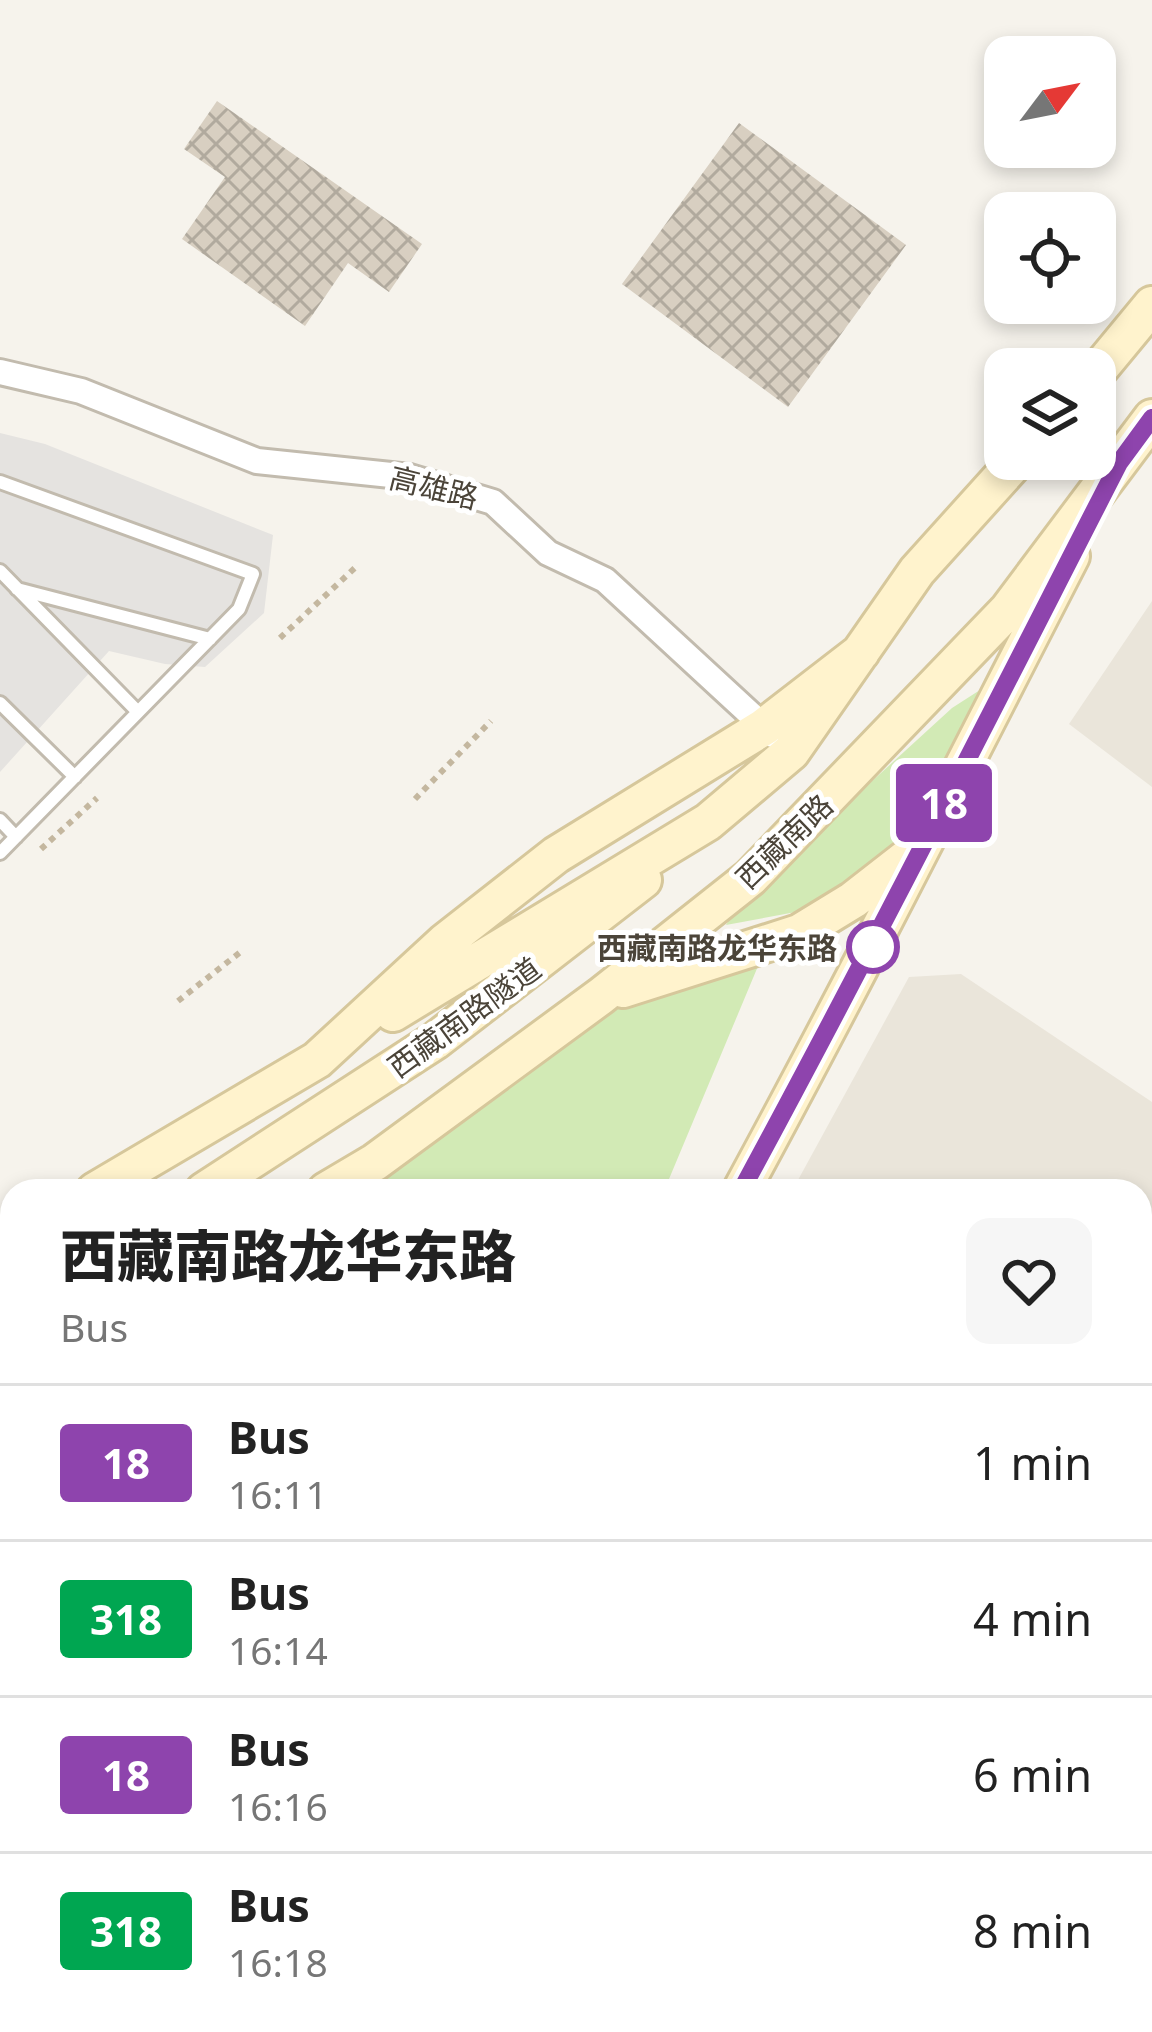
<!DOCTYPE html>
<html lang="en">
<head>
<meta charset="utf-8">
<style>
  :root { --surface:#fff; --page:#f6f6f6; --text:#222; --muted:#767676; --line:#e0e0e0 }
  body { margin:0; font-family:"Noto Sans","Noto Sans SC",sans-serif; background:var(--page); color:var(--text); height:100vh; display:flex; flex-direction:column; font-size:45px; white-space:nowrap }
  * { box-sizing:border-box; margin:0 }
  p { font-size:39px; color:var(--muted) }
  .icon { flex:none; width:66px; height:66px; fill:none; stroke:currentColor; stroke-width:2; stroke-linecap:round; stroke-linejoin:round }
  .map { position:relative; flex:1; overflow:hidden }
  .side { position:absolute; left:0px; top:1179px; width:1152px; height:855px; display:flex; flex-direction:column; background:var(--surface); border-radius:36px 36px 0 0; box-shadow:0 6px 18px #0003 }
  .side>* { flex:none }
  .badge { padding:0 24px; border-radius:9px; font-size:42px; line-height:78px }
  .needle { width:78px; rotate:58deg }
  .tools { position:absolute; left:984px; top:36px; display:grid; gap:24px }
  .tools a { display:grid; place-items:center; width:132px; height:132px; border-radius:24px; background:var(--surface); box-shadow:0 6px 18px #0003; font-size:60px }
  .map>.badge { position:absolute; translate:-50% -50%; box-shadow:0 0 0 6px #fff }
  .round { display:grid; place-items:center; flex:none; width:126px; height:126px; border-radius:24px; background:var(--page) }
  .headline { display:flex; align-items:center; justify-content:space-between; height:204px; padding:0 60px }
  h1 { font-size:57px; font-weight:800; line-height:90px }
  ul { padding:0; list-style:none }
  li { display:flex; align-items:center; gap:36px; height:156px; padding:0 60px; border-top:3px solid var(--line) }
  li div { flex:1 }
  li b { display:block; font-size:45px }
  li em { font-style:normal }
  li .badge { min-width:132px; font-weight:700; text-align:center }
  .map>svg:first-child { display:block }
</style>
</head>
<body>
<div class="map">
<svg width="1152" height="2032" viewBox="0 0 1152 2032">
  <defs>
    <pattern id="park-crowns" width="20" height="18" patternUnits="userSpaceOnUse" patternTransform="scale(3)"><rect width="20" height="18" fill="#d2eab5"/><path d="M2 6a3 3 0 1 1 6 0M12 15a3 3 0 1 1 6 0" fill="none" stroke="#b6ca9c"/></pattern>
    <pattern id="building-cross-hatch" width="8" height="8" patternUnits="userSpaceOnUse" patternTransform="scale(3)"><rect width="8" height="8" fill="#d8cfc1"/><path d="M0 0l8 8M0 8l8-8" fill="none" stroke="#b1aa9e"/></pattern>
  </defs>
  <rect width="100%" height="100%" fill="#f6f3ec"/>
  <!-- residential -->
  <path fill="#eae5da" d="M1152,601V787L1069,724Z
    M961,974L1152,1102V1852L1140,1850V1191H792L909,977Z"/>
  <!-- grass -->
  <path fill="#d2eab5" d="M980,690L905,841L812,909L726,925L741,901L952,708Z
    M761,959L664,1191H355L586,1024L634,997Z
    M12,1392V1543L0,1538V1397Z"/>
  <!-- park -->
  <path fill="url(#park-crowns)" d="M0,1607L12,1613V1819L0,1841Z"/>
  <!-- parking -->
  <path fill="#e5e3e0" d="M0,433L45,444L273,535L264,613L205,667L165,664L109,651L0,772Z"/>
  <!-- building -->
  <path fill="url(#building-cross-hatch)" d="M217,101L422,244L389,292L348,263L305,326L182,239L225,177L184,149Z
    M739,123L906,245L788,407L622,284Z"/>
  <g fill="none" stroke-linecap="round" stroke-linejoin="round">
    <!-- secondary-tunnel -->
    <path stroke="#d4d0c8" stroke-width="36" stroke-dasharray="36 18" stroke-linecap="butt" d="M0,1317L12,1311
      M0,1383L12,1375"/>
    <defs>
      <path id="service" d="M0,482L253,574L239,609L0,853
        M0,571L138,712
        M17,589L210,639
        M0,703L75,777
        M0,820L16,837"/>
      <path id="minor" d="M0,372L81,391L257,461L410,477L493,502L548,553L605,580L773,735"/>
      <path id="secondary" d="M1095,374L1152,305
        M623,989L799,933L853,900L912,854
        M393,1013L708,822L791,752L917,571L1018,459
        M95,1191L317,1060L445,942L556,855L764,727L861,652
        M204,1191L435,1041L643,880
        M326,1191L375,1162L601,996L750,878L1008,610L1152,418
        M741,1191C855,981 962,768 1071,556
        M0,1244L12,1239
        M0,1587L12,1592
        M1140,1911L1152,1913
        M0,1941L12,1949
        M159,2022L181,2032
        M490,2022L491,2032"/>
    </defs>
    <!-- service casing -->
    <use href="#service" stroke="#c2bbae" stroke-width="18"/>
    <!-- minor casing -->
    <use href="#minor" stroke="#c2bbae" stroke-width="30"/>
    <!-- secondary casing -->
    <use href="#secondary" stroke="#d6c79b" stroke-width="42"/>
    <!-- path -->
    <path stroke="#c4b79f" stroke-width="6" stroke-dasharray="6 6" stroke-linecap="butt" d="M280,638L358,565
      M415,799L491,721
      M41,849L97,798
      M178,1001L243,950"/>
    <!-- service -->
    <use href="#service" stroke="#fff" stroke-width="12"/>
    <!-- minor -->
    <use href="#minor" stroke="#fff" stroke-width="24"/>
    <!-- secondary -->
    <use href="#secondary" stroke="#fff3cd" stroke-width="36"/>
  </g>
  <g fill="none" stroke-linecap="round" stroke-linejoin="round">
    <defs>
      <path id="line" d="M741,1191C871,951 994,707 1119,463L1152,418"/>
    </defs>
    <!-- line casing -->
    <use href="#line" stroke="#fff" stroke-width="27"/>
    <!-- line -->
    <use href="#line" stroke="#8e44ad" stroke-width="18"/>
  </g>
  <!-- markers -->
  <circle fill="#fff" stroke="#8e44ad" stroke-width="6" cx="873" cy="947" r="24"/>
  <g text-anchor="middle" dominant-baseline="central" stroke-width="10" stroke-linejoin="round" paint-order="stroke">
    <!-- street labels -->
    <g font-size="30" fill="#4b4439" stroke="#fff">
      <text transform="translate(434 487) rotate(14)">高雄路</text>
      <text transform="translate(784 841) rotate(-44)">西藏南路</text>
      <text transform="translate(464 1017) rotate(-36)">西藏南路隧道</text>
    </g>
    <!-- stop labels -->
    <g font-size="30" font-weight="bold" fill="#4b4439" stroke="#fff" text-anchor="end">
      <text x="837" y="947">西藏南路龙华东路</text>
    </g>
  </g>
</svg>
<div class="tools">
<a><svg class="needle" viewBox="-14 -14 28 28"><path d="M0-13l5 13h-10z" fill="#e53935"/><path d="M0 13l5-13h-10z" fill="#767676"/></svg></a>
<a><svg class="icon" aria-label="locate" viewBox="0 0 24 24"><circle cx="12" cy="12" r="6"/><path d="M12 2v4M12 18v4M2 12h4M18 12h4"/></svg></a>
<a><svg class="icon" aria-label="layers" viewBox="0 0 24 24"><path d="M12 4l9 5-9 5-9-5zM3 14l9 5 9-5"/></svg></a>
</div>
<b class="badge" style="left:944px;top:803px;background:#8e44ad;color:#fff">18</b>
<section class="side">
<div class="headline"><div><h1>西藏南路龙华东路</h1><p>Bus</p></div><a class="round"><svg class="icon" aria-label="heart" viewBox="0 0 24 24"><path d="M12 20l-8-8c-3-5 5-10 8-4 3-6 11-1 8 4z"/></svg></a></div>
<ul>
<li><span class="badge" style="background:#8e44ad;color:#fff">18</span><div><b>Bus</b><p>16:11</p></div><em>1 min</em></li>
<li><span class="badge" style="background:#00a651;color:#fff">318</span><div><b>Bus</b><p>16:14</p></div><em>4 min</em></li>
<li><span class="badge" style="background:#8e44ad;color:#fff">18</span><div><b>Bus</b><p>16:16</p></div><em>6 min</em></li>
<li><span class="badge" style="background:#00a651;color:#fff">318</span><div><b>Bus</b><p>16:18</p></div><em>8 min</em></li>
</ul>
</section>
</div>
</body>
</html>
